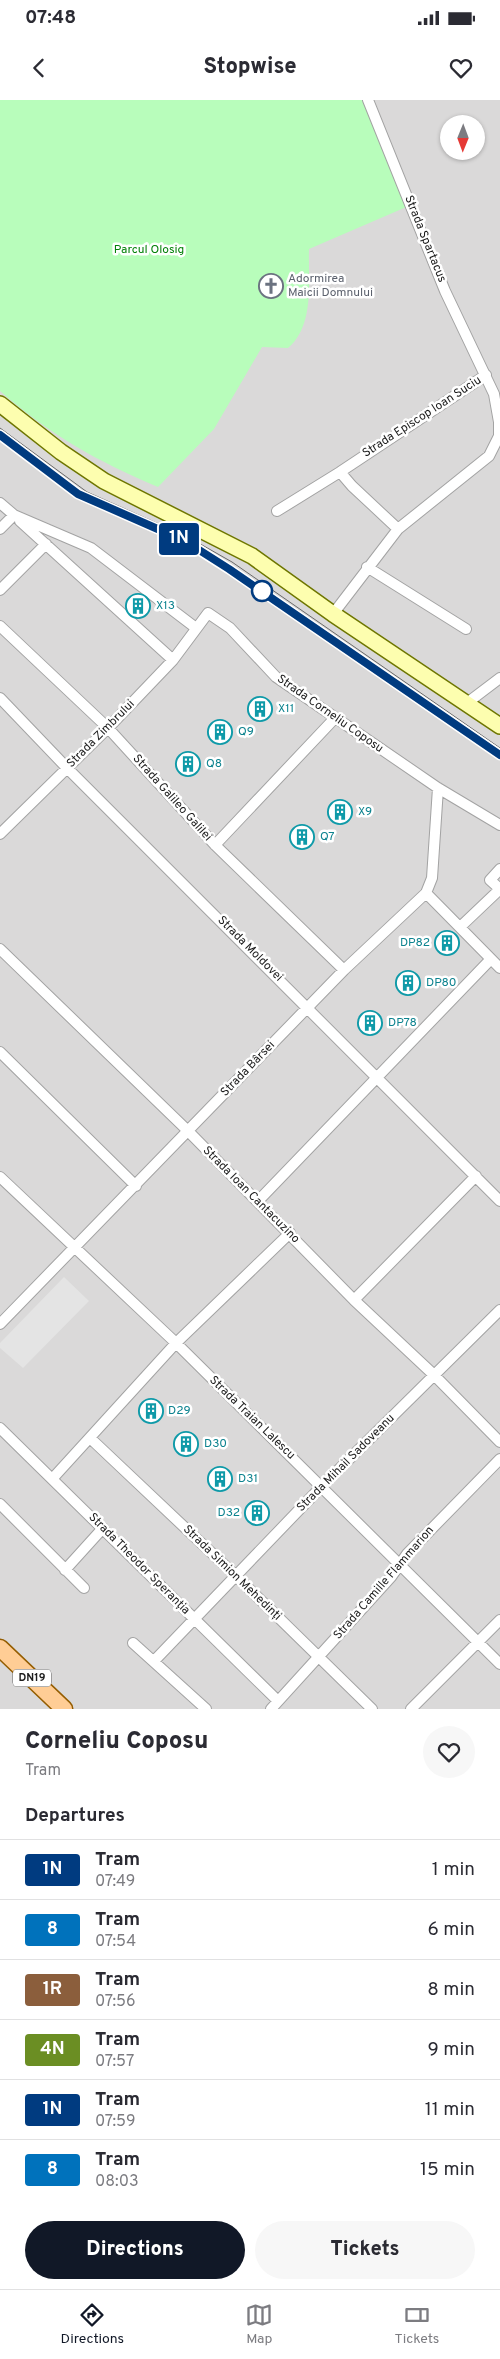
<!DOCTYPE html>
<html lang="en">
<head>
<meta charset="utf-8">
<style>
  :root { --surface:#fff; --page:#f7f7f7; --text:#2b2b33; --muted:#7c7c81; --line:#e1e1e2; --accent:#111827 }
  body { margin:0; font-family:Overpass,sans-serif; background:var(--page); color:var(--text); height:100vh; display:flex; flex-direction:column; font-size:19px; white-space:nowrap }
  * { box-sizing:border-box; margin:0 }
  p { font-size:16px; color:var(--muted) }
  .icon { flex:none; width:28px; height:28px; fill:none; stroke:currentColor; stroke-width:2; stroke-linecap:round; stroke-linejoin:round }
  .map { position:relative; height:1609px; overflow:hidden }
  .sheet { display:flex; flex-direction:column; background:var(--surface); flex:1 }
  .sheet>* { flex:none }
  .badge { padding:0 10px; border-radius:4px; font-size:18px; line-height:32px }
  .needle { width:32px; rotate:181deg }
  .fabs { position:absolute; left:440px; top:15px; display:grid; gap:10px }
  .fabs a { display:grid; place-items:center; width:45px; height:45px; border-radius:50%; background:var(--surface); box-shadow:0 1px 4px #0004; font-size:25px }
  .map>.badge { position:absolute; translate:-50% -50%; box-shadow:0 0 0 2px #fff }
  h2 { padding:0 25px; font-size:19px; line-height:45px }
  .round { display:grid; place-items:center; flex:none; width:52px; height:52px; border-radius:26px; background:var(--page) }
  .headline { display:flex; align-items:center; justify-content:space-between; height:85px; padding:0 25px }
  h1 { font-size:24px; font-weight:800; line-height:38px }
  .action { display:flex; gap:10px; margin-top:auto; padding:10px 25px }
  .action a { flex:1; height:58px; border-radius:30px; background:var(--accent); color:#fff; font-size:20px; font-weight:800; line-height:58px; text-align:center }
  .action a+a { background:var(--page); color:var(--text) }
  ul { padding:0; list-style:none }
  li { display:flex; align-items:center; gap:15px; height:60px; padding:0 25px; border-top:1px solid var(--line) }
  li div { flex:1 }
  li b { display:block; font-size:19px }
  li em { font-style:normal }
  li .badge { min-width:55px; font-weight:700; text-align:center }
  .status { display:flex; justify-content:space-between; align-items:center; height:35px; padding:0 25px; background:var(--surface); direction:ltr }
  .status svg { height:14px; fill:currentColor }
  header { display:flex; justify-content:space-between; align-items:center; height:65px; padding:0 25px; background:var(--surface); font-size:22px; font-weight:800 }
  .tab-bar { display:flex; justify-content:space-around; align-items:center; height:70px; border-top:1px solid var(--line); background:var(--surface); font-size:14px; color:var(--muted) }
  .tab-bar a { display:grid; justify-items:center; gap:2px }
  .tab-bar .active { color:var(--accent) }
  .map>svg:first-child { display:block }
</style>
</head>
<body>
<div class="status"><b>07:48</b><svg viewBox="0 0 49 12"><path d="M0 12V9h3v3zM5 12V6h3v6zM10 12V3h3v9zM15 12V0h3v12zM26 1h20v11H26zM47 4h2v5h-2z"/></svg></div>
<header><svg class="icon" aria-label="back" viewBox="0 0 24 24"><path d="M15 5l-7 7 7 7"/></svg>Stopwise<svg class="icon" aria-label="heart" viewBox="0 0 24 24"><path d="M12 20l-8-8c-3-5 5-10 8-4 3-6 11-1 8 4z"/></svg></header>
<div class="map">
<svg width="500" height="1609" viewBox="0 0 500 1609">
  <rect width="100%" height="100%" fill="#eee9e0"/>
  <!-- residential -->
  <path fill="#dad9d9" fill-rule="evenodd" d="M0,0H500V1609H0ZM449,24H476V51H449Z"/>
  <!-- park -->
  <path fill="#b8fdbb" d="M0,0H368L411,105L309,149C308,181 315,225 288,248L262,247L214,329L158,387C95,360 52,336 0,291Z"/>
  <!-- parking -->
  <path fill="#e4e4e4" d="M64,1177L89,1201L23,1268L0,1248V1243Z"/>
  <g fill="none" stroke-linecap="round" stroke-linejoin="round">
    <defs>
      <path id="street" d="M340,372L352,386L398,429
        M0,403L14,415L91,448L196,528
        M277,411L340,372L486,275
        M20,421L173,560
        M0,429L14,415
        M367,467L466,529
        M0,490L46,444
        M333,514L398,429L489,356L499,336V322L494,294L445,191L368,0
        M0,526L108,628L215,745L344,870
        M0,598L67,668L500,1101
        M467,603L500,578
        M0,734L108,628L173,560L208,513L230,528L276,577L438,688L500,725
        M215,745L335,618
        M500,789L490,780L500,769
        M426,793L500,868
        M460,827L500,789
        M0,849L188,1031L354,1200L434,1275L500,1342
        M0,952L136,1086
        M0,1077L176,1243L500,1564
        M258,1101L491,859
        M354,1200L476,1076
        M0,1224L344,870L426,793L432,778L438,688
        M0,1328L278,1601
        M90,1338L235,1475L372,1609
        M53,1378L176,1243L290,1133
        M0,1404L84,1488
        M65,1470L103,1428
        M133,1543L206,1609
        M154,1561L322,1386L500,1210
        M271,1609L391,1477L407,1454L500,1359
        M411,1609L500,1520"/>
      <path id="secondary" d="M0,304L61,352L104,381L252,456L333,514L500,626"/>
      <path id="primary" d="M0,1548L64,1609"/>
    </defs>
    <!-- street casing -->
    <use href="#street" stroke="#a3a3a3" stroke-width="12"/>
    <!-- secondary casing -->
    <use href="#secondary" stroke="#6e7600" stroke-width="18"/>
    <!-- primary casing -->
    <use href="#primary" stroke="#945d00" stroke-width="19"/>
    <!-- street -->
    <use href="#street" stroke="#fff" stroke-width="10"/>
    <!-- secondary -->
    <use href="#secondary" stroke="#fdfeaf" stroke-width="15"/>
    <!-- primary -->
    <use href="#primary" stroke="#ffcd95" stroke-width="16"/>
    <!-- tram -->
    <path stroke="#6a6a6a" stroke-width="1" d="M0,328L87,392L188,437L232,462L500,648"/>
  </g>
  <g fill="none" stroke-linecap="round" stroke-linejoin="round">
    <defs>
      <path id="line" d="M0,335L78,394L185,441L229,469L500,655"/>
    </defs>
    <!-- line casing -->
    <use href="#line" stroke="#fff" stroke-width="11"/>
    <!-- line -->
    <use href="#line" stroke="#003b80" stroke-width="8"/>
  </g>
  <!-- icons -->
  <defs>
    <symbol id="church-ring" viewBox="-11 -11 22 22"><circle r="9.5" fill="#fff" stroke="#6b7280" stroke-width="1.5"/><path d="M-1.2-6h2.4v3.5h3.3v2.4h-3.3V6h-2.4V-.1h-3.3v-2.4h3.3Z" fill="#6b7280"/></symbol>
    <symbol id="building-ring" viewBox="-11 -11 22 22"><circle r="9.5" fill="#fff" stroke="#0f9aa8" stroke-width="1.5"/><path d="M-4-6H4V6H1V3H-1V6H-4ZM-2.5-4.3h1.7v1.8h-1.7ZM.8-4.3h1.7v1.8H.8ZM-2.5-1h1.7V.8h-1.7ZM.8-1h1.7V.8H.8Z" fill="#0f9aa8"/></symbol>
  </defs>
  <g fill-rule="evenodd">
    <use href="#church-ring" x="257" y="172" width="28" height="28"/>
    <use href="#building-ring" x="124" y="492" width="28" height="28"/>
    <use href="#building-ring" x="246" y="595" width="28" height="28"/>
    <use href="#building-ring" x="206" y="618" width="28" height="28"/>
    <use href="#building-ring" x="174" y="650" width="28" height="28"/>
    <use href="#building-ring" x="326" y="698" width="28" height="28"/>
    <use href="#building-ring" x="288" y="723" width="28" height="28"/>
    <use href="#building-ring" x="433" y="829" width="28" height="28"/>
    <use href="#building-ring" x="394" y="869" width="28" height="28"/>
    <use href="#building-ring" x="356" y="909" width="28" height="28"/>
    <use href="#building-ring" x="137" y="1297" width="28" height="28"/>
    <use href="#building-ring" x="172" y="1330" width="28" height="28"/>
    <use href="#building-ring" x="206" y="1365" width="28" height="28"/>
    <use href="#building-ring" x="243" y="1399" width="28" height="28"/>
  </g>
  <!-- markers -->
  <circle fill="#fff" stroke="#003b80" stroke-width="2.5" cx="262" cy="491" r="10"/>
  <g text-anchor="middle" dominant-baseline="central" stroke-width="5" stroke-linejoin="round" paint-order="stroke">
    <!-- shield labels -->
    <rect fill="#fff" stroke="#606060" stroke-width="1" x="13" y="1569.5" width="38" height="17" rx="4"/>
    <g font-size="11" font-weight="bold" fill="#1c1c1c">
      <text x="32" y="1578">DN19</text>
    </g>
    <!-- street labels -->
    <g font-size="12" fill="#1c1c1c" stroke="#fff">
      <text transform="translate(425 139) rotate(68)">Strada Spartacus</text>
      <text transform="translate(422 317) rotate(-33)">Strada Episcop Ioan Suciu</text>
      <text transform="translate(330 614) rotate(35)">Strada Corneliu Coposu</text>
      <text transform="translate(101 634) rotate(-45)">Strada Zimbrului</text>
      <text transform="translate(172 698) rotate(48)">Strada Galileo Galilei</text>
      <text transform="translate(250 849) rotate(45)">Strada Moldovei</text>
      <text transform="translate(248 969) rotate(-46)">Strada Bârsei</text>
      <text transform="translate(251 1095) rotate(45)">Strada Ioan Cantacuzino</text>
      <text transform="translate(252 1318) rotate(44)">Strada Traian Lalescu</text>
      <text transform="translate(346 1363) rotate(-45)">Strada Mihail Sadoveanu</text>
      <text transform="translate(139 1464) rotate(45)">Strada Theodor Speranția</text>
      <text transform="translate(232 1473) rotate(44)">Strada Simion Mehedinți</text>
      <text transform="translate(384 1483) rotate(-49)">Strada Camille Flammarion</text>
    </g>
    <!-- park labels -->
    <g font-size="12" fill="#038108" stroke="#fff">
      <text x="149" y="150">Parcul Olosig</text>
    </g>
    <!-- worship labels -->
    <g font-size="12" fill="#5b616d" stroke="#fff" text-anchor="start">
      <text x="288" y="179">Adormirea<tspan x="288" dy="14">Maicii Domnului</tspan></text>
    </g>
    <!-- culture labels -->
    <g font-size="12" fill="#0d838f" stroke="#fff" text-anchor="start">
      <text x="156" y="506">X13</text>
      <text x="278" y="609">X11</text>
      <text x="238" y="632">Q9</text>
      <text x="206" y="664">Q8</text>
      <text x="358" y="712">X9</text>
      <text x="320" y="737">Q7</text>
      <text x="430" y="843" text-anchor="end">DP82</text>
      <text x="426" y="883">DP80</text>
      <text x="388" y="923">DP78</text>
      <text x="168" y="1311">D29</text>
      <text x="204" y="1344">D30</text>
      <text x="238" y="1379">D31</text>
      <text x="240" y="1413" text-anchor="end">D32</text>
    </g>
  </g>
</svg>
<div class="fabs">
<a><svg class="needle" viewBox="-14 -14 28 28"><path d="M0-13l5 13h-10z" fill="#e53935"/><path d="M0 13l5-13h-10z" fill="#7c7c81"/></svg></a>
</div>
<b class="badge" style="left:179px;top:439px;background:#003b80;color:#fff">1N</b>
</div>
<section class="sheet">
<div class="headline"><div><h1>Corneliu Coposu</h1><p>Tram</p></div><a class="round"><svg class="icon" aria-label="heart" viewBox="0 0 24 24"><path d="M12 20l-8-8c-3-5 5-10 8-4 3-6 11-1 8 4z"/></svg></a></div>
<h2>Departures</h2>
<ul>
<li><span class="badge" style="background:#003b80;color:#fff">1N</span><div><b>Tram</b><p>07:49</p></div><em>1 min</em></li>
<li><span class="badge" style="background:#0072bc;color:#fff">8</span><div><b>Tram</b><p>07:54</p></div><em>6 min</em></li>
<li><span class="badge" style="background:#8b5e3c;color:#fff">1R</span><div><b>Tram</b><p>07:56</p></div><em>8 min</em></li>
<li><span class="badge" style="background:#6b8e23;color:#fff">4N</span><div><b>Tram</b><p>07:57</p></div><em>9 min</em></li>
<li><span class="badge" style="background:#003b80;color:#fff">1N</span><div><b>Tram</b><p>07:59</p></div><em>11 min</em></li>
<li><span class="badge" style="background:#0072bc;color:#fff">8</span><div><b>Tram</b><p>08:03</p></div><em>15 min</em></li>
</ul>
<div class="action"><a>Directions</a><a>Tickets</a></div>
</section>
<nav class="tab-bar">
<a class="active"><svg class="icon" aria-label="directions" viewBox="0 0 24 24"><path d="M12 3l9 9-9 9-9-9zM9 14v-3h6M13 9l2 2-2 2"/></svg>Directions</a>
<a><svg class="icon" aria-label="map" viewBox="0 0 24 24"><path d="M3 6l6-2 6 2 6-2v14l-6 2-6-2-6 2zM9 4v14M15 6v14"/></svg>Map</a>
<a><svg class="icon" aria-label="tickets" viewBox="0 0 24 24"><path d="M3 7h18v10H3zM15 7v10"/></svg>Tickets</a>
</nav>
</body>
</html>
